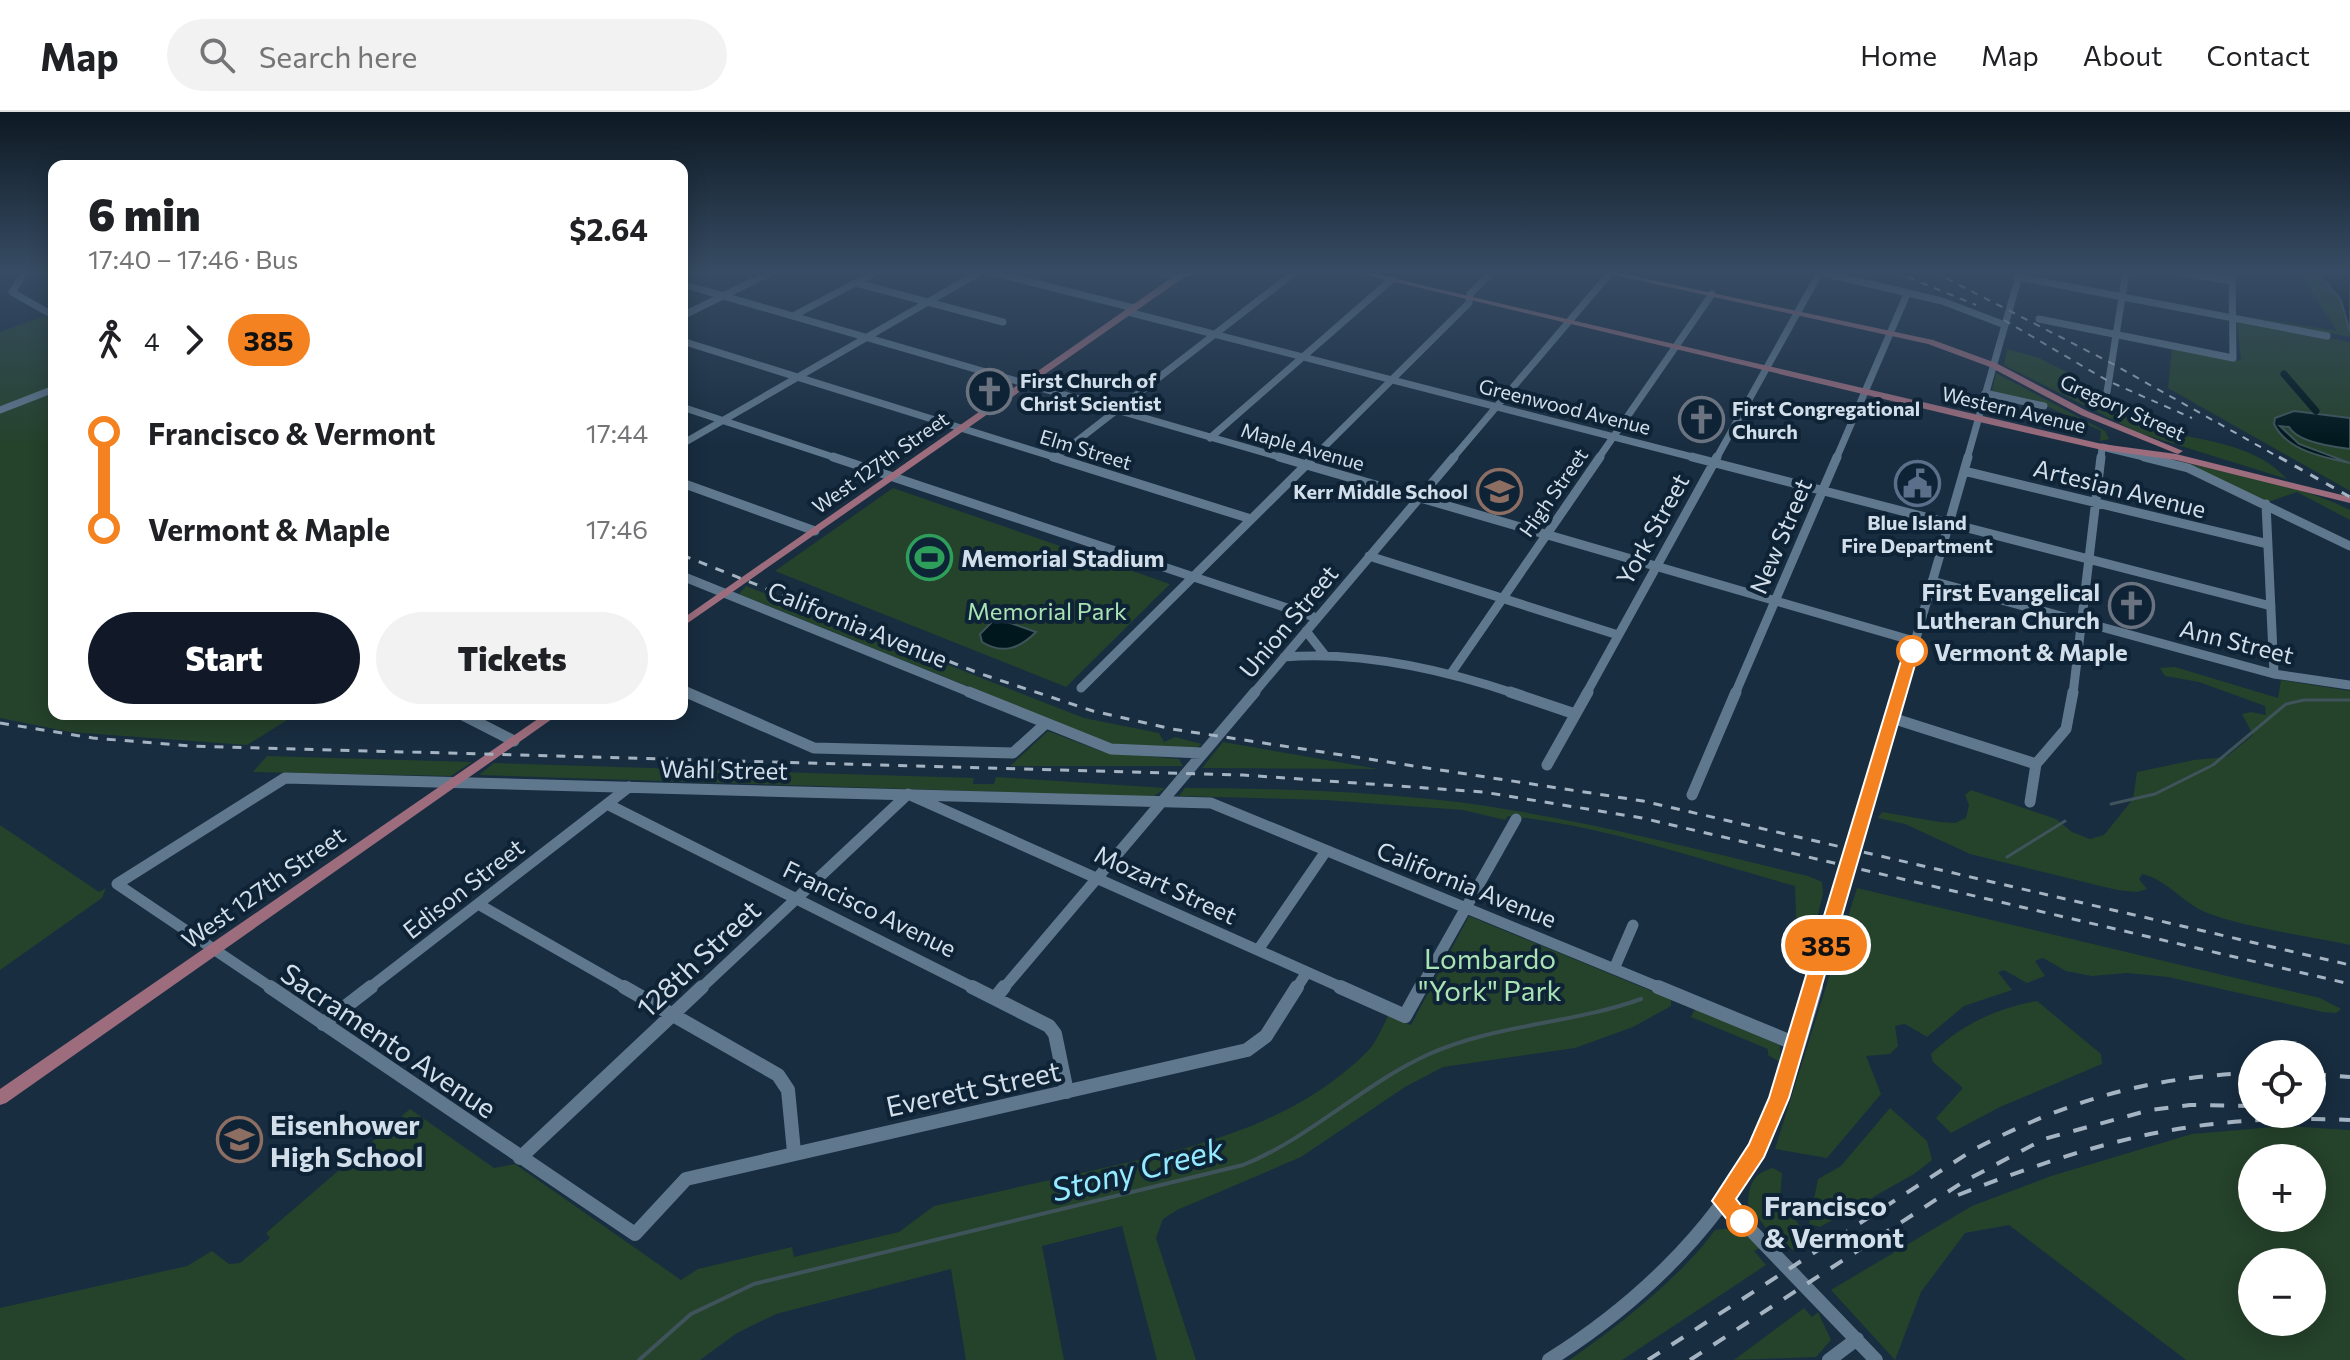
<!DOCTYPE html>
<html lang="en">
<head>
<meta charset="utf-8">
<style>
  :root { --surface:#fff; --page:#f2f2f2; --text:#202124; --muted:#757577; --line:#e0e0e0; --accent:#111827 }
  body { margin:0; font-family:Commissioner,sans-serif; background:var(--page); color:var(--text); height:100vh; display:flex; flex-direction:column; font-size:30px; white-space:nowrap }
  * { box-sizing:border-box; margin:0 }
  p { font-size:26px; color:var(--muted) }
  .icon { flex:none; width:44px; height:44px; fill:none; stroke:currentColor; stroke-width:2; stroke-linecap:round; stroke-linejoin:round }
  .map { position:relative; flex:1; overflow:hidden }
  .drawer { position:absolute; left:48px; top:48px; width:640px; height:560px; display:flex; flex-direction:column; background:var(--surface); border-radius:16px; box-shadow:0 4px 20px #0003 }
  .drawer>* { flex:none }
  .badge { padding:0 16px; border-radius:26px; font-size:28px; line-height:52px }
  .controls { position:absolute; left:2238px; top:928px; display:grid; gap:16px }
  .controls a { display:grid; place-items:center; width:88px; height:88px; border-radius:50%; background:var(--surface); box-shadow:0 4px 20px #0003; font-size:40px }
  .map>.badge { position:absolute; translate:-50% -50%; box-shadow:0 0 0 4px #fff }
  .legs { display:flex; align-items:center; gap:12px; height:88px; padding:0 40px; font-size:26px }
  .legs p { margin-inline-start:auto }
  .headline { display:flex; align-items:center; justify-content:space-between; height:136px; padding:0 40px }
  h1 { font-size:44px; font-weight:800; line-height:60px }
  .primary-button { display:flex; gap:16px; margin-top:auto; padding:16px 40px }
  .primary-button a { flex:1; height:92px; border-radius:48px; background:var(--accent); color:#fff; font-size:32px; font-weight:800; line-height:92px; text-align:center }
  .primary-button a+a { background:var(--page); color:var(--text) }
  ul { padding:0 40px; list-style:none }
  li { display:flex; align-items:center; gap:28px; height:96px; font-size:30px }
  li i { display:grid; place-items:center; width:12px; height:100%; margin:0 10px; background:currentColor }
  li i::after { content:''; width:20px; height:20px; margin:-10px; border:6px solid; border-radius:50%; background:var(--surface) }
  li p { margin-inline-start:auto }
  li:first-child i { background:linear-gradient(#0000 50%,currentColor 0) }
  li:last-child i { background:linear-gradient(currentColor 50%,#0000 0) }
  header { display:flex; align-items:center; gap:48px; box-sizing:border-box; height:112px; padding:0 40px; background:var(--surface); border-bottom:2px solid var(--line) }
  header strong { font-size:38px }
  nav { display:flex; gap:44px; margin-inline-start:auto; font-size:28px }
  .search { width:560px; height:72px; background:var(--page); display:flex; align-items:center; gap:20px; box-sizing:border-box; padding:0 28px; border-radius:44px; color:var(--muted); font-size:30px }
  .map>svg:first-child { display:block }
</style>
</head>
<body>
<header>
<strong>Map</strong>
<div class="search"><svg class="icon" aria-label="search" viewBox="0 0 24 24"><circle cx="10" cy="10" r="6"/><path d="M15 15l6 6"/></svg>Search here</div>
<nav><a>Home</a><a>Map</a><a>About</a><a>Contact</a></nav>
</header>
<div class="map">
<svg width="2350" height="1248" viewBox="0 0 2350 1248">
  <rect width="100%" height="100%" fill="#182d40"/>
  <!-- green -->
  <path fill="#25422b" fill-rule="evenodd" d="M2300,160H2317L2341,188L2350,225L2244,204L2337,219Z
    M44,204L54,208V602H297L247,633L70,620L0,606V220Z
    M2237,209L2350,230V319L2339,336L2350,337V379L2168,276L2172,236L2241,249Z
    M2007,237L2039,246L2065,259L2097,281L2120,304L2163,314V319C2207,329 2256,333 2287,367L2139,321L2004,253Z
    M1996,261L2105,319L2109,327L2100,329L2101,319L2033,288L1992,279Z
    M2179,349C2230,362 2305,374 2350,398V408L2297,380L2268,390Z
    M893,376L1170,472L1066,575L775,459Z
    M746,474L1084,606L1159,621L1164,630L1175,625L1202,632L1195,637L1111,632L739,482Z
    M2175,555L2278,586L2281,568L2350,579V833C2308,824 2242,815 2205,800C2182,790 2166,767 2142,762L2139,767L2147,777L2137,780L2117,778L1970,742L1905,712L1878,706L1882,700L1940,710L1955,711L1966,706L1969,693L1965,683L1971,678L2056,707L2072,720L2090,727L2104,723L2133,687L2137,660L2194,648L2226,645L2253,623L2242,602L2251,600L2266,603L2265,594L2199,570L2165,564L2160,556Z
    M1048,619L1103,640L1179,647L1183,654H1010Z
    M1223,630L1378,657L1202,656Z
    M267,644L472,650L451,664L253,660Z
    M494,651L974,666L973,672H994L996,665L1165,676L1153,685L479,663Z
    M1185,676C1270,676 1355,679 1440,688C1564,702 1687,735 1808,764L1822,770L1823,782L1808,841L1797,831L1795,774C1701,748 1605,714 1508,704L1505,708L1463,698L1325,688L1179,684Z
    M0,713L99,780L106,776L102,786L0,858Z
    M1857,776L2320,886L2341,897L2336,901L2323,900L2168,865L2127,861L2092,864L2066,859L2043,846L2035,849L2045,864L2027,871L2004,858L1998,860L2012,878L1964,894L1927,925L1905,912L1895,914L1898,934L1890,942L1866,944L1881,982L1827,1046L1775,1037Z
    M1469,804L1671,887V894L1633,915L1575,936L1443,955L1405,975L1301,1045L1177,1098L1163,1107L1156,1126L1196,1248H1157L1122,1114L1042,1134L1064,1248H966L951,1157L776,1202L737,1221L700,1248H0V1196L187,1154L212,1139L229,1152L240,1151L270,1126L266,1121L410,997L494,1056L515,1052L681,1168L698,1157L792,1135L794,1145L899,1120L934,1094C987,1082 1041,1070 1095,1058C1193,1036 1291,1014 1366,941C1376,931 1382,916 1388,904L1411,913Z
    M2037,889L2101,942L2102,952L2000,995L1951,1021L1936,1006L1963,976L1933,950L1931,942C1962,912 1995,897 2037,889Z
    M1695,897L1780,933V950L1768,943V937L1691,905Z
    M1890,996L1927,1029L1932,1048L1914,1062L1820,1115L1809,1112L1818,1067L1841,1054Z
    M2285,1014L2350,1018V1248H2186L2009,1113L1965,1121L1921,1180L1895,1248L1831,1178L1972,1094L2051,1064L2192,1022ZM2252,1046H2312V1106H2252ZM2252,1150H2312V1210H2252Z
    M1773,1056L1782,1061L1780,1087C1790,1104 1802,1108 1803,1130L1793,1138L1779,1127L1775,1128L1748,1092C1749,1073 1753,1061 1773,1056Z
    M1731,1116L1743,1120L1760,1136L1754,1139L1766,1153L1622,1248H1569C1615,1217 1683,1163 1715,1118Z
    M1804,1196L1812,1205L1818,1200L1831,1228L1816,1245L1734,1248Z"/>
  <!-- water -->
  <path fill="#00171d" stroke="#3f535b" stroke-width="2" d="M2317,160H2350V220L2341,188Z
    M2294,299L2350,306V337C2333,335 2297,330 2289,315L2280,314L2299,332L2350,351C2325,346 2286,338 2274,312L2275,306Z
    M996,506L1036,520C1020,536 1003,543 982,530L980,522Z"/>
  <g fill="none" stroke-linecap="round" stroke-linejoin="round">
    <!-- stream-far1 -->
    <path stroke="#3f535b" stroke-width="3" d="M2111,692L2155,682L2213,653L2286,592L2304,588H2350
      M2007,745L2065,709"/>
    <!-- stream -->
    <path stroke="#3f535b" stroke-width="4" d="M639,1248L691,1202L754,1172L1243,1053C1310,1026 1362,973 1427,943C1495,912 1572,912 1641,887"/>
    <!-- canal -->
    <path stroke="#00171d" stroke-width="7" d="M2284,262L2316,299"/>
    <!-- minor-far3 -->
    <path stroke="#60788d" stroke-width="7" d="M25,160L12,180L54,204
      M991,160L1134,196
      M1162,160L1180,164
      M1819,160L1942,189L2005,213
      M2179,160L2232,169
      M2018,165L2327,224
      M856,171L1003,210
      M682,172L1286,347
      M1128,200L1700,347
      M682,204L772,160
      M793,204L876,160
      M2039,207L2233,246L2232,160
      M682,229L1060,347
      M2107,280L2126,160
      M1985,281L2044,294
      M682,295L839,347
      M0,298L54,277
      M1210,326L1391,168
      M682,332L980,160
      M1055,346L1295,160
      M1312,347L1469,191L1470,182L1492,160
      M1452,347L1611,160
      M1598,347L1712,182
      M1716,347L1820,160
      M1836,347L1907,182
      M1967,347L2020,160
      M2101,347L2102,335L2152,347"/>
    <!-- minor-far2 -->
    <path stroke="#60788d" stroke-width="9" d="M833,345L1317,506
      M1053,345L1251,407
      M1279,345L1914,529
      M1692,345L2271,494
      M2144,345L2188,356L2350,434
      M1964,359L2268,432
      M682,371L815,419
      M2266,392L2274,562
      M1369,444L1618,523
      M682,464L974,582
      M1932,469L2274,562L2349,573
      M1306,519L1324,542
      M1284,545C1362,539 1442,557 1516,582
      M1452,560L1600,345
      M1081,576L1314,345
      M682,578L691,582
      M1253,582L1454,345
      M1586,582L1717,345
      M1735,582L1837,345
      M1900,582L1968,345
      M2073,582L2101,345"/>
    <!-- minor-far1 -->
    <path stroke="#60788d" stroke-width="11" d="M686,580L814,636L1013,641L1044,613
      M969,580L1111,637L1202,641
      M1510,580L1575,602
      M461,602L514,629
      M1892,606L2036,652
      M1547,653L1588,580
      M1692,683L1736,580
      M2030,690L2036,652L2066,617L2073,580
      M607,692L976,877
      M478,792L627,877
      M1258,838L1326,739
      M1614,857L1633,813
      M273,877L117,772L285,666L1211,691L1663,877
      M368,877L629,675
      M700,877L908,682L1345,877
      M1003,877L1255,580
      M1296,877L1307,860
      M1420,877L1516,707
      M1815,877L1901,580"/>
    <!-- minor -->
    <path stroke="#60788d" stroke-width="14" d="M270,875L635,1122L686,1067L1247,938L1266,924L1297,875
      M624,875L778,963L788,978L794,1040
      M972,875L1049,914L1055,922L1067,980
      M1340,875L1405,904L1421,875
      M1658,875L1796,932
      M996,885L1004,875
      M323,912L371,875
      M520,1046L702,875
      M1723,1089L1876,1248
      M1549,1248C1632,1196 1710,1124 1757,1036C1784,986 1800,930 1816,875
      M1829,1248L1857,1227"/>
    <!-- major -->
    <path fill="#9d6d7d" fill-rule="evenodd" d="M1187,160H1198L1183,166L682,515V507L1177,162Z
      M1354,160H1366L2102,332L2176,342L2350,385V391L2176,348L2102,338L1984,311Z
      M1601,160H1614L1933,228L1996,251L2087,299L2183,339L2178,342L2175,341L2081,303L1990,255L1928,232Z
      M545,602H559L6,991L0,993V977Z"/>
    <!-- rail-far2 -->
    <path stroke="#a5b4c2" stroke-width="2" stroke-dasharray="7 7" stroke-linecap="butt" d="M1895,160L1976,193
      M1934,160L2111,251L2282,347
      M2004,208L2108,269L2192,306"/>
    <!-- rail-far1 -->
    <path stroke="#a5b4c2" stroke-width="3" stroke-dasharray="9 9" stroke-linecap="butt" d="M2279,345L2350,385
      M682,443L981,562L1093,599L1172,617L1643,689L2350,853
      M0,611L93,626L190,634L1243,663L1483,680L1642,706L2350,872"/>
    <!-- rail -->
    <path stroke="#a5b4c2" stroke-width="4" stroke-dasharray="14 14" stroke-linecap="butt" d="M2312,962L2350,965
      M1958,1083C2099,1028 2197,1001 2350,1008
      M1648,1248L1973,1038C2066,989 2147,965 2252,961
      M1690,1248L1963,1070L2044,1027L2150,998L2190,993L2252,994"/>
  </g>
  <!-- sky -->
  <linearGradient id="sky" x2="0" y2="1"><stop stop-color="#0d1923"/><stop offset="0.48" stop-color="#374c64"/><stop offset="1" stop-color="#374c64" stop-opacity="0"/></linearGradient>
  <rect width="2350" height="334" fill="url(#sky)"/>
  <!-- line-1 -->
  <path fill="#f58220" stroke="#fff" stroke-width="2" d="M1912,535L1919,539L1789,986L1764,1045L1736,1087L1753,1109L1750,1116L1742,1119L1734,1116L1712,1089L1749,1032L1769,986L1904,539Z"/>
  <!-- icons -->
  <defs>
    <symbol id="church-ring" viewBox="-11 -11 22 22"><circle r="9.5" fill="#0e2335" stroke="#6b7280" stroke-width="1.5"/><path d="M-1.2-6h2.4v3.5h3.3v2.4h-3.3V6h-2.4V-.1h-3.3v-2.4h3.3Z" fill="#6b7280"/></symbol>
    <symbol id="civic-ring" viewBox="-11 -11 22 22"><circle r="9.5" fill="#0e2335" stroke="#5c6f8a" stroke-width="1.5"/><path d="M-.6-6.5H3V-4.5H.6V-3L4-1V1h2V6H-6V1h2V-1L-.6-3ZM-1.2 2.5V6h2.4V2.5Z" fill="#5c6f8a"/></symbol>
    <symbol id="school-ring" viewBox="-11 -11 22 22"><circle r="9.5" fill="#0e2335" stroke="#8d6e63" stroke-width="1.5"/><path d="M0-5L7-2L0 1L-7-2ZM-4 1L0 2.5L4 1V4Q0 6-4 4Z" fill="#8d6e63"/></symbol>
    <symbol id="stadium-ring" viewBox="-11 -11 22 22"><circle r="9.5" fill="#0e2335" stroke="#2e9e5b" stroke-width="1.5"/><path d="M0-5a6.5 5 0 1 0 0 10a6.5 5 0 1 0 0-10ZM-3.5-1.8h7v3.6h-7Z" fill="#2e9e5b"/></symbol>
  </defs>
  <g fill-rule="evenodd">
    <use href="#church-ring" x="964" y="254" width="51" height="51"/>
    <use href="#church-ring" x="1676" y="282" width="51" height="51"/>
    <use href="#civic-ring" x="1892" y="346" width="51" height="51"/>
    <use href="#school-ring" x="1474" y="354" width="51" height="51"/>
    <use href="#stadium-ring" x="904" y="420" width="51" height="51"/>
    <use href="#church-ring" x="2106" y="468" width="51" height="51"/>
    <use href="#school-ring" x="214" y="1002" width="51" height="51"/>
  </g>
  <!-- markers -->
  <g fill="#fff" stroke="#f58220" stroke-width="4">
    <circle cx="1912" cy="539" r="14"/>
    <circle cx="1742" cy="1109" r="14"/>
  </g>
  <g text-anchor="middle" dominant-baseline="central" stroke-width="8" stroke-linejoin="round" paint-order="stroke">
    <!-- far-poi labels -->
    <g font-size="20" font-weight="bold" fill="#d2dfeb" stroke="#0e2335" text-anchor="start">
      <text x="1020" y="268">First Church of<tspan x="1020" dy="23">Christ Scientist</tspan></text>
      <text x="1732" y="296">First Congregational<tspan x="1732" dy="23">Church</tspan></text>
      <text x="1468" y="379" text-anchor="end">Kerr Middle School</text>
      <text x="1917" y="410" text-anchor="middle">Blue Island<tspan x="1917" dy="23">Fire Department</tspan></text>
    </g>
    <!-- far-street labels -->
    <g font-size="20" fill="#d2dfeb" stroke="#0e2335">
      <text transform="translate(1565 294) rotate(14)">Greenwood Avenue</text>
      <text transform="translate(2123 295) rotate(24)">Gregory Street</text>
      <text transform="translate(2014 297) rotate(13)">Western Avenue</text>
      <text transform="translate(1303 334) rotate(16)">Maple Avenue</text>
      <text transform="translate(1086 337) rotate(17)">Elm Street</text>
      <text transform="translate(880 350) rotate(-35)">West 127th Street</text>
      <text transform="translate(1553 380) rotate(-55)">High Street</text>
    </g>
    <!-- street labels -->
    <g font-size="24" fill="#d2dfeb" stroke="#0e2335">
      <text transform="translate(2120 376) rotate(14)">Artesian Avenue</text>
      <text transform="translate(1652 417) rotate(-61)">York Street</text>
      <text transform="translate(1780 424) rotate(-67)">New Street</text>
      <text transform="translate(1288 509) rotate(-50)">Union Street</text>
      <text transform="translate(858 512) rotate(22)">California Avenue</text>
      <text transform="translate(2237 529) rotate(14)">Ann Street</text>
      <text transform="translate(724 657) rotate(1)">Wahl Street</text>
      <text transform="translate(1166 772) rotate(25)">Mozart Street</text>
      <text transform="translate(1467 772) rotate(22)">California Avenue</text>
      <text transform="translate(263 775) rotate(-35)">West 127th Street</text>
      <text transform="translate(463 776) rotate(-38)">Edison Street</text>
      <text transform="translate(870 796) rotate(26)">Francisco Avenue</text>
    </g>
    <!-- poi labels -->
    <g font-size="24" font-weight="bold" fill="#d2dfeb" stroke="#0e2335" text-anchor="start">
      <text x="961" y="445">Memorial Stadium</text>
      <text x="2100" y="479" text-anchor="end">First Evangelical<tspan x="2100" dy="28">Lutheran Church</tspan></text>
    </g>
    <!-- park labels -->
    <g font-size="24" fill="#a9e2b3" stroke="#0e2335">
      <text x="1047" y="498">Memorial Park</text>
    </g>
    <!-- stop labels -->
    <g font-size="24" font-weight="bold" fill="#d2dfeb" stroke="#0e2335" text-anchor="start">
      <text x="1934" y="539">Vermont &amp; Maple</text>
    </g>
    <!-- near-street labels -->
    <g font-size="28" fill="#d2dfeb" stroke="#0e2335">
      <text transform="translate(698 846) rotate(-43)">128th Street</text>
      <text transform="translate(389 928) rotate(34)">Sacramento Avenue</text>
      <text transform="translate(973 976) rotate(-12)">Everett Street</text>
    </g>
    <!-- near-park labels -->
    <g font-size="28" fill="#a9e2b3" stroke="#0e2335">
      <text x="1490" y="846">Lombardo<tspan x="1490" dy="32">"York" Park</tspan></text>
    </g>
    <!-- near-poi labels -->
    <g font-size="28" font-weight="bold" fill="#d2dfeb" stroke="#0e2335" text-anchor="start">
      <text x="270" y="1012">Eisenhower<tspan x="270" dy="32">High School</tspan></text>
    </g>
    <!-- near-stop labels -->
    <g font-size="28" font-weight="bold" fill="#d2dfeb" stroke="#0e2335" text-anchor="start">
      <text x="1764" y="1093">Francisco<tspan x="1764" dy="32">&amp; Vermont</tspan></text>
    </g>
    <!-- near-water labels -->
    <g font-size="32" font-style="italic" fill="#94eaff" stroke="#0e2335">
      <text transform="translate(1137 1056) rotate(-14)">Stony Creek</text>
    </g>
  </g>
</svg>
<div class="controls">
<a><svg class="icon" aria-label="locate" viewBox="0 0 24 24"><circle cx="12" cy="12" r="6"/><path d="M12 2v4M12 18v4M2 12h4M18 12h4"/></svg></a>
<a>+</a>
<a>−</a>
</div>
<b class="badge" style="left:1826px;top:833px;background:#f58220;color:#111">385</b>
<section class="drawer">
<div class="headline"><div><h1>6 min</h1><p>17:40 – 17:46 · Bus</p></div><b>$2.64</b></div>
<div class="legs"><svg class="icon" aria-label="walk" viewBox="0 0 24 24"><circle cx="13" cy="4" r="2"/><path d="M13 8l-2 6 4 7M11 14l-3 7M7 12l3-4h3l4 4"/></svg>4<svg class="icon" aria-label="forward" viewBox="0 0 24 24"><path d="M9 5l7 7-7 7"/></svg><b class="badge" style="background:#f58220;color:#111">385</b></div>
<ul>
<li><i style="color:#f58220"></i><b>Francisco &amp; Vermont</b><p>17:44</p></li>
<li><i style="color:#f58220"></i><b>Vermont &amp; Maple</b><p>17:46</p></li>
</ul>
<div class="primary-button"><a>Start</a><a>Tickets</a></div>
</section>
</div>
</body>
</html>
